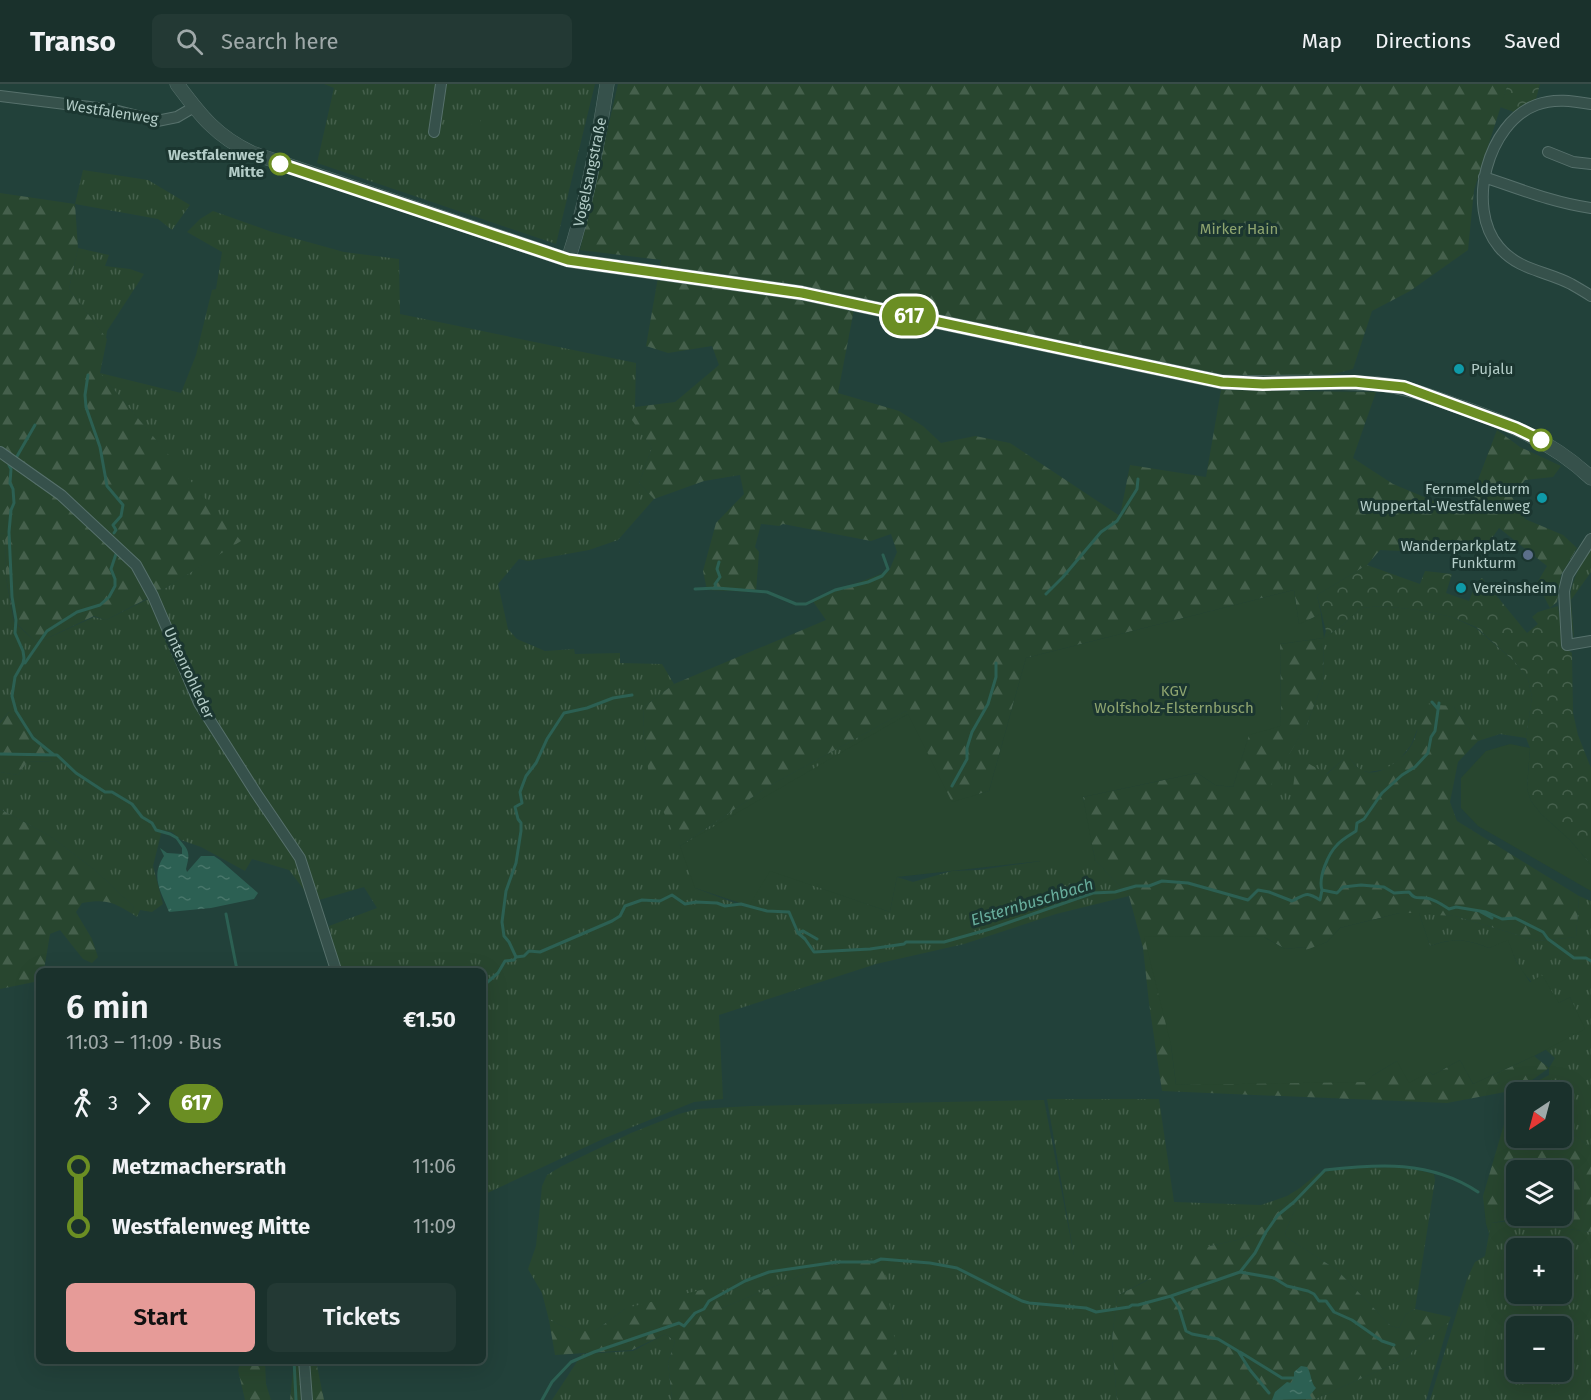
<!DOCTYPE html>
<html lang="en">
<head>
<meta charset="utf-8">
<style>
  :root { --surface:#1a312c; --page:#233934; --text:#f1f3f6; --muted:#9fa9a9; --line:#384c48; --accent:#e69b98 }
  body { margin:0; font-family:"Fira Sans",sans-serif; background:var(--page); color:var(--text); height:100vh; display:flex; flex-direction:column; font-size:22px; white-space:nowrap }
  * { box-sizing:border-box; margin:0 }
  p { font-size:20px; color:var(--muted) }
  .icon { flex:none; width:33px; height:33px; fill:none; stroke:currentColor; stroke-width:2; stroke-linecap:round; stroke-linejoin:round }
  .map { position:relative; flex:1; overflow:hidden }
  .sheet { position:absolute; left:36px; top:884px; width:450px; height:396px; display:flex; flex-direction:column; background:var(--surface); border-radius:9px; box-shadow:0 6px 24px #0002,0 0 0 2px var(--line) }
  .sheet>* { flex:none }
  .badge { padding:0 12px; border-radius:20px; font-size:21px; line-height:39px }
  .needle { width:39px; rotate:216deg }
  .buttons { position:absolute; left:1506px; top:998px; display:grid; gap:12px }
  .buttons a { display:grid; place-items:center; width:66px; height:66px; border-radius:9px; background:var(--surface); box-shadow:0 6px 24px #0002,0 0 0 2px var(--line); font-size:30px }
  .map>.badge { position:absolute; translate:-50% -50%; box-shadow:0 0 0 3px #fff }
  .legs { display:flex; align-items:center; gap:9px; height:66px; padding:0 30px; font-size:20px }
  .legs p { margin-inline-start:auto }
  .headline { display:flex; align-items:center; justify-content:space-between; height:102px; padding:0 30px }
  h1 { font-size:33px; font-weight:600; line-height:45px }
  .cta { display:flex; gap:12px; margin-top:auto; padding:12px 30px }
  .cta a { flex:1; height:69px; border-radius:9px; background:var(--accent); color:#111; font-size:24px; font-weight:600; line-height:69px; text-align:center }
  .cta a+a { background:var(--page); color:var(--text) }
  ul { padding:0 30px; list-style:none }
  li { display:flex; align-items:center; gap:21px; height:60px; font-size:22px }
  li i { display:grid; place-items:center; width:9px; height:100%; margin:0 8px; background:currentColor }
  li i::after { content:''; width:15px; height:15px; margin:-8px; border:4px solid; border-radius:50%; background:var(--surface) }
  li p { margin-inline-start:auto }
  li:first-child i { background:linear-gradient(#0000 50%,currentColor 0) }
  li:last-child i { background:linear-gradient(currentColor 50%,#0000 0) }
  header { display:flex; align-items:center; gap:36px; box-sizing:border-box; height:84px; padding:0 30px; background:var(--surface); border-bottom:2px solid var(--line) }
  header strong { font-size:28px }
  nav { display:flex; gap:33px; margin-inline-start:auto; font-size:21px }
  .search { width:420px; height:54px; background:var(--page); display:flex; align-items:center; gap:15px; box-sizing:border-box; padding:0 21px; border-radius:9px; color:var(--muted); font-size:22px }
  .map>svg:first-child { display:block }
</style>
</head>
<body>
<header>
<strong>Transo</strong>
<div class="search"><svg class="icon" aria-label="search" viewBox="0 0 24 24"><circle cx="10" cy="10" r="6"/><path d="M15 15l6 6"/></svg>Search here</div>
<nav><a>Map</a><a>Directions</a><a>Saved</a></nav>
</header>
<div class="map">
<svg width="1591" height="1316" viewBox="0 0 1591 1316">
  <defs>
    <pattern id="grass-tufts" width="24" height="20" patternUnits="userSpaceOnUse" patternTransform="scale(1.5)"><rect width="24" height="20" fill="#28462f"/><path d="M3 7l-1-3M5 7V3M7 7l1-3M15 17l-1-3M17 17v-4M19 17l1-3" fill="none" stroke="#45604c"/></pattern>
    <pattern id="forest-firs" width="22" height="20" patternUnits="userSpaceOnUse" patternTransform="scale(1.5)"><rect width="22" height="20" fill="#28462f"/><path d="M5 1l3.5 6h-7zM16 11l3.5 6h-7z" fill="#45604c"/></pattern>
    <pattern id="park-crowns" width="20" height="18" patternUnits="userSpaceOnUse" patternTransform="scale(1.5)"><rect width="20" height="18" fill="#28462f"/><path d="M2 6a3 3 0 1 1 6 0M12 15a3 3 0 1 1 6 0" fill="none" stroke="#45604c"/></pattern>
    <pattern id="water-ripples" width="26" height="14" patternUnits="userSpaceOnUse" patternTransform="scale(1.5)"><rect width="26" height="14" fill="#2c6053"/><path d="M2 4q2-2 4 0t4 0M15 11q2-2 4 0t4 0" fill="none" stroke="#48766a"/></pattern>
  </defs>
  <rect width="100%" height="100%" fill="#22413a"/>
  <!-- grass -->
  <path fill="url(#grass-tufts)" fill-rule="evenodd" d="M324,0H595L556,160L317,79L334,4Z
    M83,86L148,96L190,121L172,146L158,135L75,120Z
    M213,127L272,148L344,168L399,175L400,230L636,279L635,323L630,332L652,364L639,399L654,415L618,456L589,466L528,477L519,475L498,500L508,545L517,555L545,567L574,565L575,570L620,569V579L662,580L674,600L644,623L643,645L646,667L680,762L769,702L906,627L908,630L801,699L792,756L695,804L745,823L770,786L890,828L897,793L913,798L952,787L979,786L1041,777L1088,747L1096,777L1129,812L1056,830L964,860L876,880L719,931L723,1015L694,1018L605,1054L483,1111V886H339L329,842L377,824L364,803L319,816L305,773L228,656L200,610L154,507L164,505L240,457L100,289L181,309L196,271L212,206L216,205L222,168L187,148L200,135Z
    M78,164L109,171L105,182L130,185L144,190L107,247L106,254L69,205Z
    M0,449L5,450L6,494L14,538L37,559L94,533L106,536L150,514L206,639L265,732L296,776L305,807L289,786L252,775L245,787L201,763L181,756L172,748L162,746L153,782L163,820L152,828L140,826L137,833L131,829L134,823L95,786L50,752L0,725V688L18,691L27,678L52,677L47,663L9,628L0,638Z
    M1591,464V488L1571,516L1574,555C1565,516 1569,498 1591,464Z
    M1381,522L1419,526L1452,533L1476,544L1515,578L1528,595L1532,613L1526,654L1500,650L1478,657L1453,622L1417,646L1411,661L1400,675L1387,685L1369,688L1361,687L1350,675H1344L1291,720L1261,716L1307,640L1323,598L1324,554L1344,540L1361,524Z
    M1579,812L1591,817V1064L1562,1041V1008H1537L1549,996V984L1555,974L1545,965L1584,945L1570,913L1559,919C1529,898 1521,892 1508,857L1489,864C1467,855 1452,854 1430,862L1419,829L1455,832L1538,857L1576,853Z
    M1047,1015H1159L1174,1118L1261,1121L1287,1112L1300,1104L1317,1090L1340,1084L1406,1083L1434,1090L1435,1096L1415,1225L1406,1230L1399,1244L1391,1242L1337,1186L1286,1153L1285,1149L1296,1123L1287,1118L1268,1138L1252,1150L1237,1156L1210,1162L1117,1212L1112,1256L1117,1316H903L882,1174L824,1182L722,1224H626L595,1247H573L549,1236L542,1209L528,1185L536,1162L542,1102L547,1091L562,1082L631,1049L679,1030L698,1025L751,1022L1044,1016L1075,1177Z
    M1518,1133L1532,1134L1560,1144L1591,1148V1316H1430L1467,1195L1475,1178L1485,1172L1491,1139L1510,1137ZM1516,1164H1562V1209H1516ZM1516,1242H1562V1287H1516Z
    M1449,1238L1426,1316H1313L1409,1273L1412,1267Z
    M665,1250L675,1257L668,1279L672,1316H552L582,1270L633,1267Z"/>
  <!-- forest -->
  <path fill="url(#forest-firs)" fill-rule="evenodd" d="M618,0H1508L1474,106L1468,166L1410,207L1372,227L1353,285L1326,292L1224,291L856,215L838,309L899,327L923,342L941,359L975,352L1010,359L1120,432L1130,381L1206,393L1221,306L1376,308L1353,374L1393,400L1465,430L1497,346L1520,363L1561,382L1553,393L1525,396L1512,413L1525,435L1563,451L1577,464L1561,491L1557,518L1550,524L1537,499L1547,482L1499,444L1484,466L1452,457L1447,469L1380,466L1367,481L1317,511L1321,530L1299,541L1294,506L1026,574L989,707L952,719L906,627L769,702L680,762L650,700L643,645L644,623L674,600L826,536L812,516L889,487L897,468L891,450L871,457L783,440L779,442L761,440L755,463L759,468L756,508L707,506L703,487L716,439L744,410L740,391L704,397L654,415L639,399L652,364L629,332L635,323L675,318L719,281L712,262L668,269L646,262L661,176L580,166Z
    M0,109L75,120L78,164L69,205L107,255L100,289L241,457L164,505L155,507L150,513L106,536L94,532L37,559L15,538L6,494L5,450L0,449Z
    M1324,554L1323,598L1307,640L1262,716L1291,719L1297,673L1327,690L1344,675H1350C1353,678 1356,683 1360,685C1376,697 1403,675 1411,662C1418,650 1420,633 1424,620L1453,622L1478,657L1458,678L1450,718L1457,737L1579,812L1576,853L1538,857L1455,832L1400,829L1340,844L1327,858L1306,867L1305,863L1285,865L1264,853L1171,961L1176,1001L1372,992L1397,977L1430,988L1433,991L1460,976L1473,1000L1534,972L1549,984L1532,996L1505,1008L1447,1019L1162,1007L1149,919L1143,864L1129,812L1096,777L1088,747L1083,713L1197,689L1215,701L1233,703L1249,650L1281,641L1280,560Z
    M9,628L47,663L52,677L27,678L18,691L0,688V639Z
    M0,725L50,752L95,786L134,823L131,829C112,817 104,815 82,819L76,828L92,855L98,873L92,879L83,875L60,846L50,850L44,886H39V897L0,905Z
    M1549,991V996L1537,1008H1518Z
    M1516,1008V1053H1562V1041L1591,1064V1148L1560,1144L1525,1133L1491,1139L1489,1149L1486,1140L1483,1112L1510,1020L1514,1009ZM1516,1086H1562V1131H1516Z
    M1287,1118L1294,1120L1296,1123L1285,1149L1286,1153L1337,1186L1391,1242L1399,1244L1406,1230L1415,1225L1451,1233L1449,1238L1412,1267L1409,1273L1313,1316H1117L1112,1256L1117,1212L1146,1197L1181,1172L1210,1162L1237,1156L1252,1150L1268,1138Z
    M883,1174L903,1316H672L668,1279L675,1257L665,1250L632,1266L555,1271L549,1236L573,1247H595L626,1224L709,1204L722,1224L824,1182Z
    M241,1277H265L266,1300L271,1316H245L238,1286Z
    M294,1277H316L324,1316H290Z"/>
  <!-- park -->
  <path fill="url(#park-crowns)" d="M1508,0H1540L1536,15L1514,28L1500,23Z
    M467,28C474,26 480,32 481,39L480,42C473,43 468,40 465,34Z
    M1367,481L1420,500L1425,487L1452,490L1446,509L1469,517L1476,499L1482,494L1527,549L1538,540L1532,533L1538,528L1558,522L1564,563L1572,569L1573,629L1578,651L1591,684V781L1570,756L1541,730L1531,717L1527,705L1530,664L1526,654L1532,613L1528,595L1515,578L1476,543L1452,533L1419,526L1381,522L1361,524L1344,540L1324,554L1326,547L1317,511Z"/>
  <!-- garden -->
  <path fill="#28462f" d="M1294,506L1299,540L1321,530L1324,554L1280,560L1281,642L1249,651L1233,703L1215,701L1197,689L1083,713L1095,777H1041L897,793L890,828L770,787L749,822L695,804L680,762L908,630L952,718L989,707L1026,574Z
    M1510,660L1530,664L1527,705L1531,717L1541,730L1570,756L1591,781V807L1478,742L1461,724V694L1486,667Z
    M1400,829H1419L1430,862C1454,854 1466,855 1489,864L1508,856L1516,877L1530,898L1542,891L1559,919L1570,913L1585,945L1534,972L1473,1000L1460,976L1433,991L1430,988L1409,999L1397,977L1372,992L1367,998L1176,1001L1171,961L1144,852L1264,853L1285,865L1305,863L1306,866L1327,858L1340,844Z"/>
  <!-- water -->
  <path fill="url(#water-ripples)" d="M178,754C190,767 190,769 186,785L187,788L201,772H214L220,776L258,809L254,815L211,824L169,828C161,807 150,793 164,772L160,764L167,769L182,770V764L176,755Z
    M1301,1282L1307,1283C1312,1290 1310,1298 1316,1304L1310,1311L1312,1315L1272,1316L1275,1308L1287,1298L1291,1299L1294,1294V1288Z"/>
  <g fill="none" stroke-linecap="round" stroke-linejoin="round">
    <!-- stream -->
    <path stroke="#2c6053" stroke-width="3" d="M88,291L85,311L86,323L100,363L107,402L123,421L121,432L113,441L116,446L114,449
      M16,374L35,341
      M9,381L11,385L10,399L13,405L14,419L11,426L9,448L12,513L16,536L15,549L23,567L24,574L23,579L15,593L12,612L16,627L33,654L54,671
      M716,503L715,500L720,493L717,485L719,478
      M695,505L717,504L767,508L796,520H806L835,506L868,498L882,492L888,485L883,471
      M1046,510L1063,493L1101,448L1117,437L1137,405L1138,395
      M25,579L47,547L77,528L100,521L109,513L115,502V495L111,485L116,470
      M1432,618L1438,625
      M0,670L57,671L76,689L105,708H112L132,720L142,733L152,739L156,746L170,750L177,754
      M952,702L967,675V664L972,648L988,620L996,593V579
      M1322,806C1318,794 1328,770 1337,761C1342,755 1350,751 1356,747L1357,739L1364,735L1382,709L1402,691L1415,683L1428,669L1431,653L1435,647L1439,619
      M1481,828L1492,834
      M226,830L237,886
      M798,849L803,847L817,855
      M516,873L509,858L504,852L502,838L506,807L516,779L521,747V739L518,735L515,723L522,719L520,708L526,692L536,679L547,655L564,629L587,624L613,614L632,611
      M483,902L498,889L505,877L514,876L516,873L524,872L529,867L540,868L612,837L620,832L625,822L642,816L660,817L672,811L685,820L696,818L717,819L725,822L741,820L767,827L789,828L798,849L805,855L814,868L870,865L904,860L906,858H944L990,845L1093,809L1115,808L1136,802H1149L1162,797L1188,799L1248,816L1258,806L1269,808L1292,817C1306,810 1306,807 1320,816L1322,806L1337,809L1343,803L1361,801L1384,803L1394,809L1409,808C1415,816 1418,813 1426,814C1434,815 1443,821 1449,825L1456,823L1486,828L1502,835L1515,834L1543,848L1548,855L1574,874H1586L1591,877
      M1240,1188L1274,1194L1287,1202L1308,1207L1314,1210L1319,1217H1326L1334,1228L1352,1236L1382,1257L1394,1261
      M1171,1212L1179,1224L1186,1247L1192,1250L1218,1255L1238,1267L1250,1286L1269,1309
      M1240,1268L1282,1294H1294
      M294,1276L296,1316
      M542,1316L552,1298L571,1278L594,1268L679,1239L684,1242L695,1229L704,1225L709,1217L745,1197L769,1188L837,1178H874L881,1175L930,1179L957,1184L1022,1217L1029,1219L1086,1224L1096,1228L1129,1223L1132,1221H1138L1171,1212L1240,1188L1255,1169L1266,1148L1278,1131L1294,1118L1325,1086C1378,1080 1430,1076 1478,1108"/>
    <defs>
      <path id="minor" d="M0,12L114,26L157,37L177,33L194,23
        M1591,20C1573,17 1554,14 1536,21C1488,39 1465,123 1499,163C1518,186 1546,187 1571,200C1578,204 1585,208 1591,212
        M434,48L441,0
        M1548,68L1573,78L1591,80
        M1484,93C1520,105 1554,119 1591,124
        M0,368L61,411L136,481L153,512L199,619L256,709L300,774L336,886
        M1591,455L1568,491L1564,507L1567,561L1591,557
        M304,1276L307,1316"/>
      <path id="tertiary" d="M177,0C200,31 216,52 252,69L568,176L802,209L1222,298C1274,300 1326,296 1377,300C1403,302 1427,311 1452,320C1503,337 1551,356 1591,394
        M568,176C587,119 598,59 607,0"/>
    </defs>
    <!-- minor casing -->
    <use href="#minor" stroke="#57716c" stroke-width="12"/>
    <!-- tertiary casing -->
    <use href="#tertiary" stroke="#57716c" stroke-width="15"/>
    <!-- minor -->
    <use href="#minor" stroke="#36514b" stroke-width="10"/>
    <!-- tertiary -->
    <use href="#tertiary" stroke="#36514b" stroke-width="14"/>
  </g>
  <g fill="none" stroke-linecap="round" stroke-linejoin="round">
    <defs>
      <path id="line-1" d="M280,80L568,176L802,209L1222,298L1263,300L1354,298L1404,303L1516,344L1541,356"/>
    </defs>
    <!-- line-1 casing -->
    <use href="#line-1" stroke="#fff" stroke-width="14"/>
    <!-- line-1 -->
    <use href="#line-1" stroke="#6b8e23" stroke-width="9"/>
  </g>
  <!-- markers -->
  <g fill="#fff" stroke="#6b8e23" stroke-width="3">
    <circle cx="280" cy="80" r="10"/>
    <circle cx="1541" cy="356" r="10"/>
  </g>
  <g fill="#0f9aa8" stroke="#1b3630" stroke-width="2">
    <circle cx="1459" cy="285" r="6"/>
    <circle cx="1542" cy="414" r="6"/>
    <circle cx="1461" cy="504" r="6"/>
  </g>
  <circle fill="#5c6f8a" stroke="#1b3630" stroke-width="2" cx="1528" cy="471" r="6"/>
  <g text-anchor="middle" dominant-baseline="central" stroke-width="6" stroke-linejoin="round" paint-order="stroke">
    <!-- street labels -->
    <g font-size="15" fill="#b3ccc7" stroke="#1b3630">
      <text transform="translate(112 28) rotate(9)">Westfalenweg</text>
      <text transform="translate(590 88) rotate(-78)">Vogelsangstraße</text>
      <text transform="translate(189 589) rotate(65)">Untenrohleder</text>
    </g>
    <!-- stop labels -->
    <g font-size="15" font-weight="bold" fill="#b3ccc7" stroke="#1b3630" text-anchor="end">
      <text x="264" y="71">Westfalenweg<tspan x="264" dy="17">Mitte</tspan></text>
    </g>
    <!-- park labels -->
    <g font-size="15" fill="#8ea46f" stroke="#1b3630">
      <text x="1239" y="145">Mirker Hain</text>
      <text x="1174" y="607">KGV<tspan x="1174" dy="17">Wolfsholz-Elsternbusch</tspan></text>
    </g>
    <!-- poi labels -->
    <g font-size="15" fill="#b3ccc7" stroke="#1b3630" text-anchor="start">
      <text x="1471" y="285">Pujalu</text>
      <text x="1530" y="405" text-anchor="end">Fernmeldeturm<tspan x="1530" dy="17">Wuppertal-Westfalenweg</tspan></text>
      <text x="1516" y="462" text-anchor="end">Wanderparkplatz<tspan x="1516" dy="17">Funkturm</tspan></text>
      <text x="1473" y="504">Vereinsheim</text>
    </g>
    <!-- water labels -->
    <g font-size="16" font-style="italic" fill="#68ae9d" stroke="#1b3630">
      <text transform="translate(1032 818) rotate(-17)">Elsternbuschbach</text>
    </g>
  </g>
</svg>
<div class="buttons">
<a><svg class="needle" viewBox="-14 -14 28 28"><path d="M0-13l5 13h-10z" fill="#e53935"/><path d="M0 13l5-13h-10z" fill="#9fa9a9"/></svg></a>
<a><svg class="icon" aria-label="layers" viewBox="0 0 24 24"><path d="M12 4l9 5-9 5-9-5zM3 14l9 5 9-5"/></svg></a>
<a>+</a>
<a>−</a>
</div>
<b class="badge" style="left:909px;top:232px;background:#6b8e23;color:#fff">617</b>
<section class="sheet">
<div class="headline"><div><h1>6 min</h1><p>11:03 – 11:09 · Bus</p></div><b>€1.50</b></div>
<div class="legs"><svg class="icon" aria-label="walk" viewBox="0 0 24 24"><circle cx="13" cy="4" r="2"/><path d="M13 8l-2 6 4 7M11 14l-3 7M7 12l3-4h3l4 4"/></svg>3<svg class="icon" aria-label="forward" viewBox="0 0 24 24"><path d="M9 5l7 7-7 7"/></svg><b class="badge" style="background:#6b8e23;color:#fff">617</b></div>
<ul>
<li><i style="color:#6b8e23"></i><b>Metzmachersrath</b><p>11:06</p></li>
<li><i style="color:#6b8e23"></i><b>Westfalenweg Mitte</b><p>11:09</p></li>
</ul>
<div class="cta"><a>Start</a><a>Tickets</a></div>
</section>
</div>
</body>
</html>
